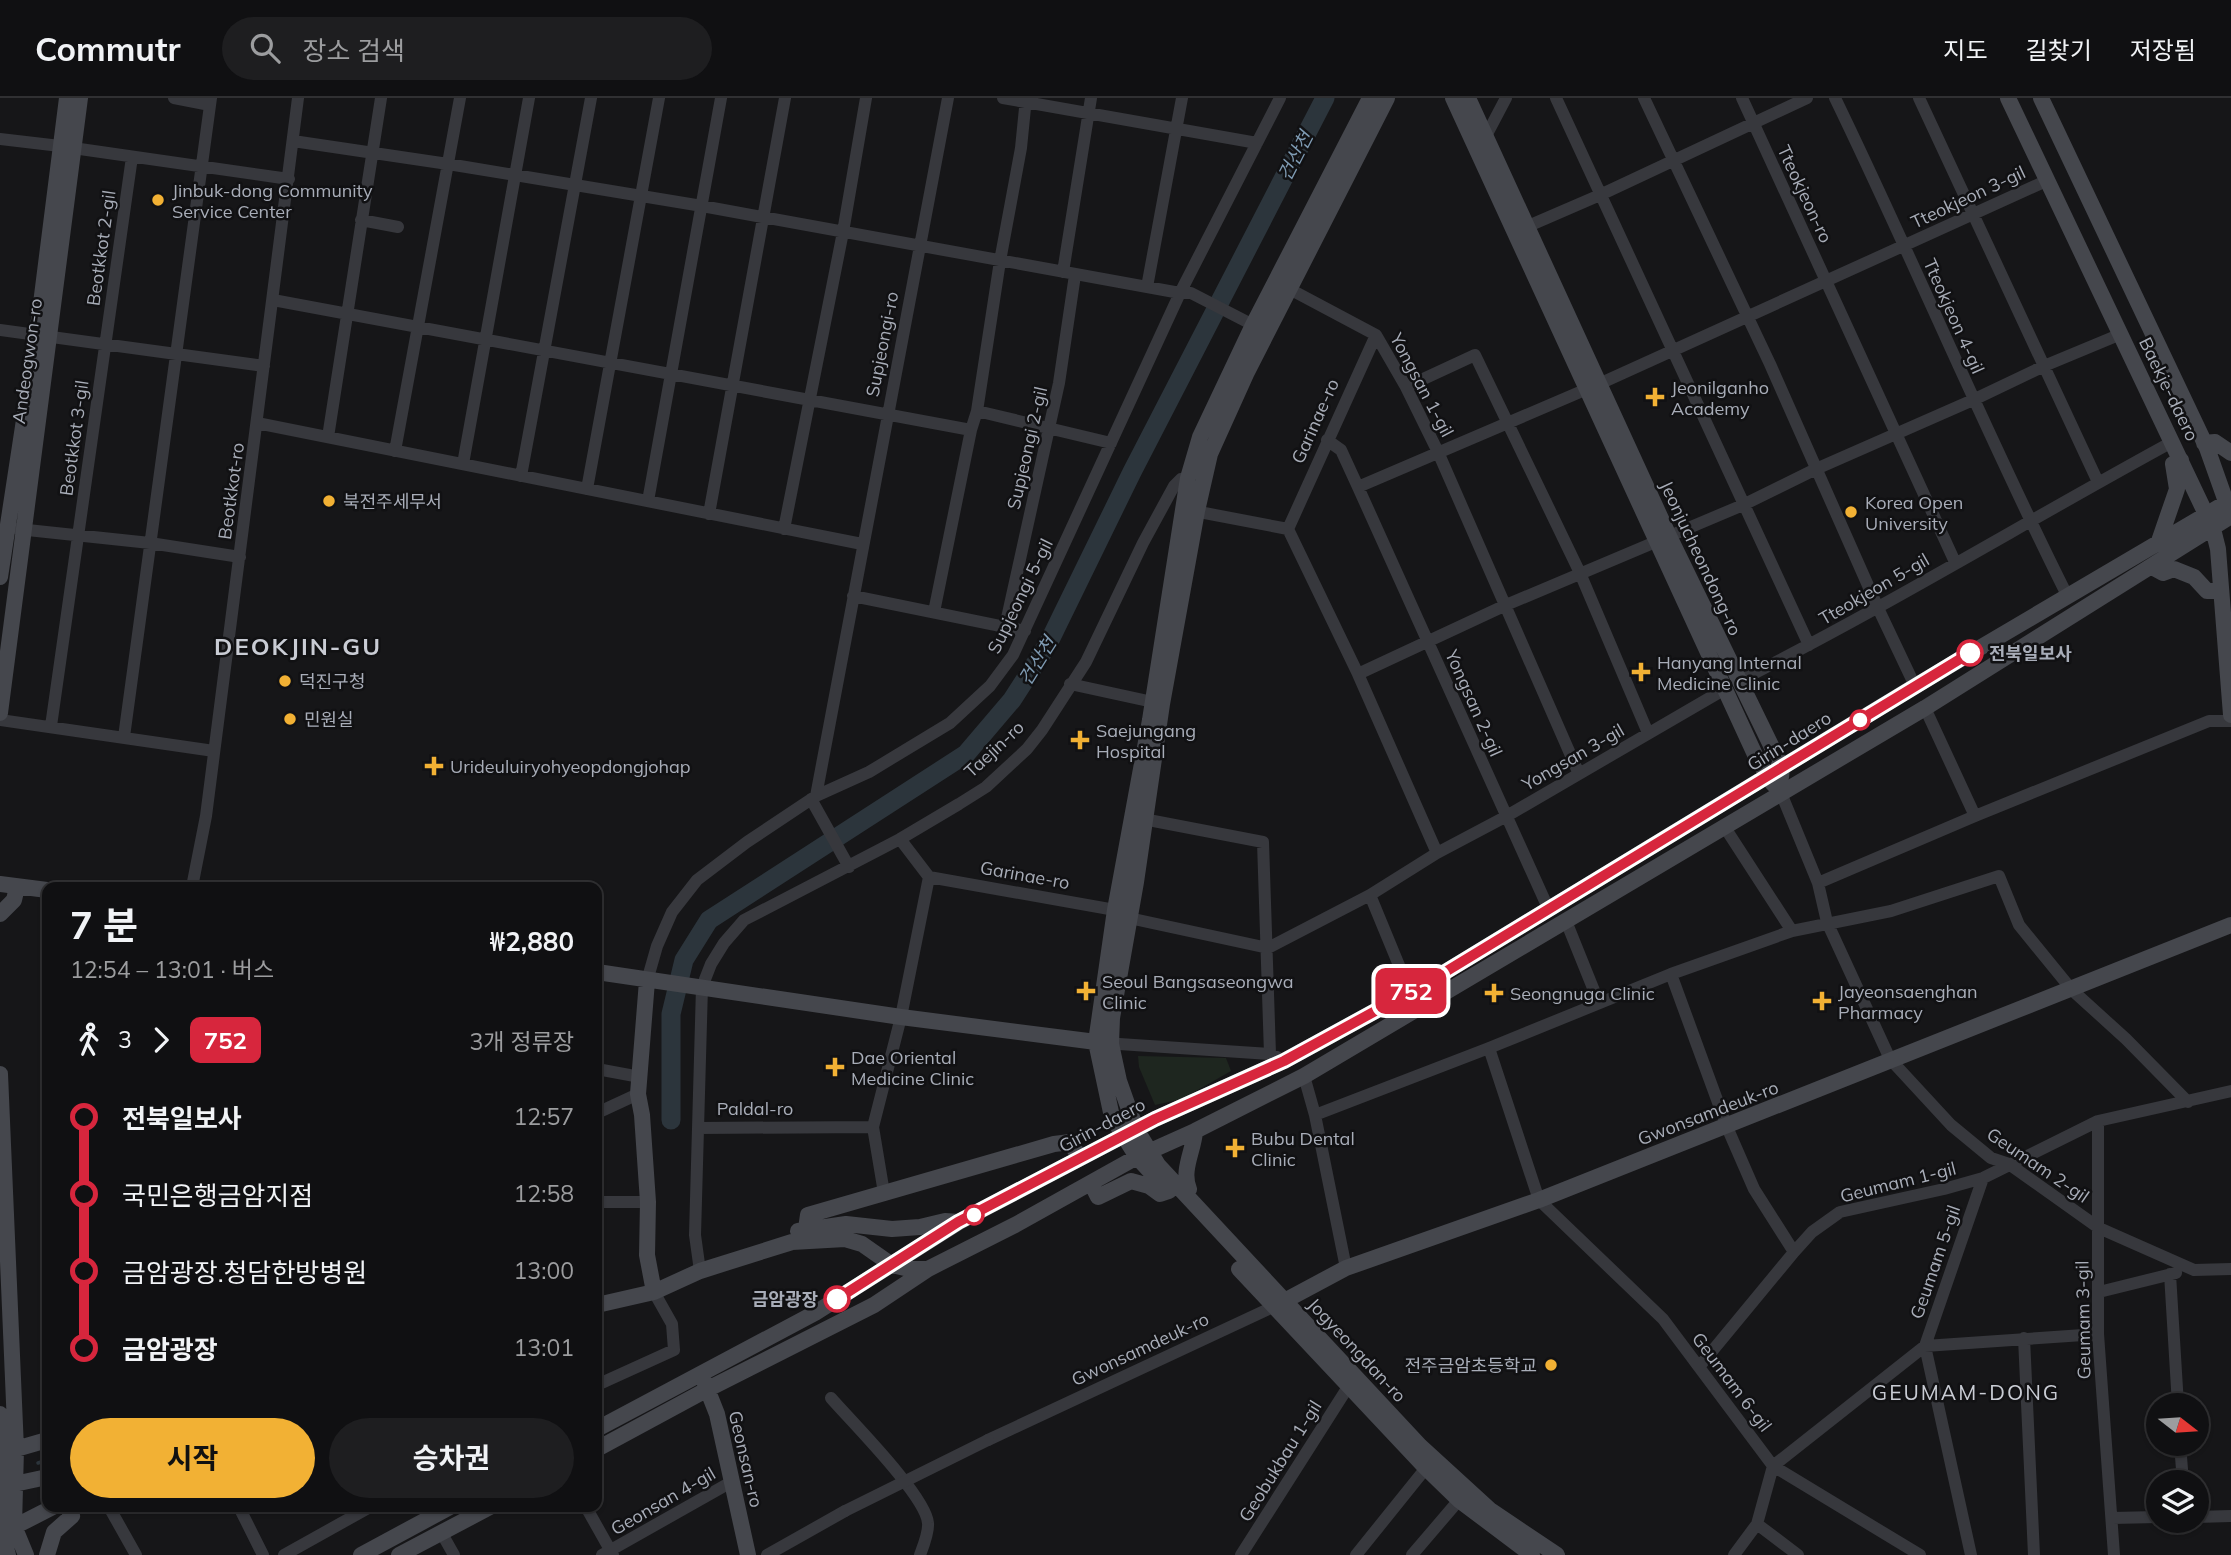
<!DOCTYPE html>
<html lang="ko">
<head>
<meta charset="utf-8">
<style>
  :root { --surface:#101012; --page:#1e1e20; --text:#f1f3f6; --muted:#9c9d9f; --line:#303032; --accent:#f2b134 }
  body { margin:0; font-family:Mulish,"Noto Sans KR",sans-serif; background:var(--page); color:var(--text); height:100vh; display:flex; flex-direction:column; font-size:26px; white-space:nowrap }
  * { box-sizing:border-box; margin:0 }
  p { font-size:23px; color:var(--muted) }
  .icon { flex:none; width:38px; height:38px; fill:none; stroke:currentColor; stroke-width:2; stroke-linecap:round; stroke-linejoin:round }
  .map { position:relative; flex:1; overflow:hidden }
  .sheet { position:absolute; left:42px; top:784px; width:560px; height:630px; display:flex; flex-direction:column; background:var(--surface); border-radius:14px; box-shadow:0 2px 5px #0004,0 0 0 2px var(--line) }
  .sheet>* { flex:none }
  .badge { padding:0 14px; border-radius:10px; font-size:24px; line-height:46px }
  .needle { width:46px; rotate:107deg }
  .buttons { position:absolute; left:2146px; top:1295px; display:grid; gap:14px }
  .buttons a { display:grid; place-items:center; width:63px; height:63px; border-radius:50%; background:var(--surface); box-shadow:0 2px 5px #0004,0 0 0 2px var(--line); font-size:35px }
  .map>.badge { position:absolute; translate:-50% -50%; box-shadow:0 0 0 4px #fff }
  .legs { display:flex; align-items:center; gap:10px; height:77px; padding:0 28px; font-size:23px }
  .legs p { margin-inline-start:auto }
  .overview { display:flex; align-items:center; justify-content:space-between; height:119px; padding:0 28px }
  h1 { font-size:38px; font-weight:700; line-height:52px }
  .button { display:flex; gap:14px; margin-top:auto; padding:14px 28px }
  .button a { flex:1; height:80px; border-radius:42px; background:var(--accent); color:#111; font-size:28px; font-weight:700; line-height:80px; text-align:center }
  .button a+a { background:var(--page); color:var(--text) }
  ul { padding:0 28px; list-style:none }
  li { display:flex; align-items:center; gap:24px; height:77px; font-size:26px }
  li i { display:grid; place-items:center; width:10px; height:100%; margin:0 9px; background:currentColor }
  li i::after { content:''; width:18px; height:18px; margin:-9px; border:5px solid; border-radius:50%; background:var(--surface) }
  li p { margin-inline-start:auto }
  li:first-child i { background:linear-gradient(#0000 50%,currentColor 0) }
  li:last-child i { background:linear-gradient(currentColor 50%,#0000 0) }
  header { display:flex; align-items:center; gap:42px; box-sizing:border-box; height:98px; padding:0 35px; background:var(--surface); border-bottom:2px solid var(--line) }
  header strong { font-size:33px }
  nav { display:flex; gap:38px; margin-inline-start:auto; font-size:24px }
  .search { width:490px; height:63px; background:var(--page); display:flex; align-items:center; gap:18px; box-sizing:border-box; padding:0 24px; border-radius:38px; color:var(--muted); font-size:26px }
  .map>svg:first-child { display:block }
</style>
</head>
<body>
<header>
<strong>Commutr</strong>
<div class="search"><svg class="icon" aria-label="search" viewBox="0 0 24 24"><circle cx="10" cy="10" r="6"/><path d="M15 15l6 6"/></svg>장소 검색</div>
<nav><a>지도</a><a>길찾기</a><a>저장됨</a></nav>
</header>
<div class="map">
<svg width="2231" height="1457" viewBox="0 0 2231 1457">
  <rect width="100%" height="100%" fill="#161618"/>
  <!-- green -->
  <path fill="#1e261f" d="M1138,958L1226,960L1231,973L1182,1001L1155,1007L1139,969Z"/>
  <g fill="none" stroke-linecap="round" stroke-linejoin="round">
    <!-- stream -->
    <path stroke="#2c353c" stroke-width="3.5" d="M38,1365L47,1362"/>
    <!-- river -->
    <path stroke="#2c353c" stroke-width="19" d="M671,1022V916L684,862L709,822L966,656L1012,602L1048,546L1132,374L1325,0"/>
    <!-- street -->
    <path stroke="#37383d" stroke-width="12" d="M174,0L210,7
      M1003,0L1257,45
      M1556,0L1809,547
      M1644,0L1770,266L1878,510L1915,588
      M1742,0L1955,464
      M1835,0C1915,165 1985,334 2067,497
      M1919,0L2098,384
      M1486,38L1506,0
      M0,41L60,48
      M293,43L448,66L702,108L1180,195H1191L1261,231
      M73,50L289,81
      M361,122L398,129
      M1519,132L1600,97L1807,0
      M1063,174L1091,0
      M1147,189L1182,0
      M273,202L971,332
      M0,232L264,268
      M1376,237L1406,289L1438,354L1579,676
      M1599,286L2046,83
      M1406,289L1475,257L1580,475L1648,635
      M977,313L1111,345
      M257,325L862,446
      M328,339L381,0
      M1327,342L1341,352L1358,389L1549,812
      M395,353L460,0
      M463,366L529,0
      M521,378L591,0
      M1358,389L1587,291
      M587,391L659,0
      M648,403L721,0
      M1189,412L1288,431L1376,237L1282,187
      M709,416L785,0
      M18,431L150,445L240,459
      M784,431L843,134L866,0
      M1288,431L1358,576L1437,755
      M853,498L1025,533
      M934,514L971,332L977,313L1000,163L1021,50L1026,0
      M1005,529L1059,285L1075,177
      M1358,576L1506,507L1743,407L1816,371L1973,302L2044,268L2121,236
      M1739,583C1886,509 2027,423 2172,344
      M1070,586L1162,606
      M1925,610L1975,718
      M0,622L214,653
      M51,628L132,59
      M124,639L211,0
      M1781,695L1818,785L1827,824L1890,961L1951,1027L1991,1060L2009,1066L2099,1130L2194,1172L2231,1171
      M816,698L948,0
      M811,701L849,769
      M1138,720L1263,744L1270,956
      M1724,728L1792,833
      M929,779L1115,812L1129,820L1268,850L1370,797L1437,755L1505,719L1725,591
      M1818,785L1975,718L2209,623H2231
      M192,789L206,718L298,0
      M1370,797L1410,894
      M1566,823L1599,905
      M1671,876L1727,1029L1754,1091L1794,1154
      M647,883L657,848L672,814L697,782L747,744L816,698L869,674L950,625L990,588L1013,557L1180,195L1280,0
      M1104,945L1270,956L1277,959
      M1489,950L1539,1102L1663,1221L1773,1368L1920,1457
      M597,971L640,979
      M1304,978L1315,1017L1346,1170
      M597,1015L638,996
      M1315,1017L1489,950L1671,876L1792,833L1891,813L1999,778L2019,827L2072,892L2126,941L2188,1004
      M2098,1023V1236L2114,1457
      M698,1030L873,1029
      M884,1095L873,1029L901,919L929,779L900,741
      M597,1104H648
      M700,1173L695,1137L702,889L711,866L724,845L744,822L900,741L959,706L986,689L1027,651L1042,632L1086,564L1143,445L1174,388L1181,381L1188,380
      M2170,1176L2178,1307
      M2099,1194L2176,1175
      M2024,1240L2034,1457
      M1699,1269L1794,1154L1812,1134L1840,1114L1944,1091L1983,1080L2098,1023L2231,993
      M597,1287L674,1252L672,1226L654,1194
      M831,1300C851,1323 926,1398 928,1425C929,1434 923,1449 920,1457
      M988,1342L1273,1209
      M2180,1346L2183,1384
      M109,1409L136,1457
      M239,1409L263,1457
      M586,1409L613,1457
      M2196,1419L2231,1418
      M2112,1420L2158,1419
      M1757,1426L1798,1457
      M441,1434L454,1457
      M284,1457L370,1409
      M602,1457L733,1383
      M767,1457L845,1413
      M1241,1457L1348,1289
      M1356,1457L1426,1370
      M1412,1457L1459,1402
      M1734,1457L1757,1426L1773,1368L1925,1248L2098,1236
      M1971,1457L1925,1248L1983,1080"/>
    <!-- secondary -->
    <path stroke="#45474d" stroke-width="16" d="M1387,0L1247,274L1210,356L1197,413L1162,606L1136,784L1112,920L1111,946L1119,983L1136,1031L1158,1067L1420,1348L1490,1412L1557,1457
      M1453,0L1757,661L1773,686
      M1468,0L1669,438L1782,670L1781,679
      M2008,0L2213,431L2218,451L2231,617
      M2041,0L2207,350L2229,412
      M2204,345L2215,344L2231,355
      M2158,446L2177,391L2173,366L2181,362
      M2152,469L2163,475L2174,471L2194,479L2207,493L2221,492
      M0,479L37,237L67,0
      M0,615L80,0
      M0,786L47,792
      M0,816L14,802L17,789
      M597,874L901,919L1096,944
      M647,883L638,996L642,1017L648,1104L647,1157L654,1194
      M0,976L16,1351L14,1428L26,1457
      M1160,1084L1137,1059L1112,1019L1096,944L1115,812L1150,622L1188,380L1200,339L1253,227L1370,0
      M1091,1085L1098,1099L1131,1083L1149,1088L1160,1096L1169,1093
      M1185,1096L1189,1091C1181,1072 1194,1052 1195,1033
      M806,1131L808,1117L1054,1046L1070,1044L1080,1060
      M798,1133L846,1126L892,1131L920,1129L945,1123L959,1124
      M1239,1171L1426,1370L1459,1402L1532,1457
      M597,1207L654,1194L700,1173L792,1144L845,1141L862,1146L892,1167L909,1171H928
      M1275,1208L1346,1170L1539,1102L2231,827
      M704,1283L717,1316L748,1457
      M0,1316L2,1435L8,1457
      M597,1331L815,1215L959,1124L1155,1021L1284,963L1432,882L1915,588L2231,402
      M16,1351L47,1342
      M597,1351L708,1291L874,1207L928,1171L1015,1127L1137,1059L1195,1033L1304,978L1925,610L2231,418
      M5,1388L47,1379
      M6,1433L53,1409
      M47,1457L54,1434L72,1418L67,1409
      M361,1457L450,1409
      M399,1457L490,1409"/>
    <!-- street-bridge -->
    <path stroke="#37383d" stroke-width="12" d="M845,1413L988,1342"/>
  </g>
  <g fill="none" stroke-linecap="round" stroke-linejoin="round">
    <defs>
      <path id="line-1" d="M837,1201L958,1124L1155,1021L1284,963L1432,882L1970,555"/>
    </defs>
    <!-- line-1 casing -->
    <use href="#line-1" stroke="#fff" stroke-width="16"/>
    <!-- line-1 -->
    <use href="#line-1" stroke="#d7263d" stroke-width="10"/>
  </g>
  <!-- markers -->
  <g fill="#f2b134" stroke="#111113" stroke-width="2.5">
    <circle cx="158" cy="102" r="7"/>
    <path d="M1651.5 288.5h7v7h7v7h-7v7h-7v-7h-7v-7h7z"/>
    <circle cx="329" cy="403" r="7"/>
    <circle cx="1851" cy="414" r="7"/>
    <path d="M1637.5 563.5h7v7h7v7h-7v7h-7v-7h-7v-7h7z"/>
    <circle cx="285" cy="583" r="7"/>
    <circle cx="290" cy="621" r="7"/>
    <path d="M1076.5 631.5h7v7h7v7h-7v7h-7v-7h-7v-7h7z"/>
    <path d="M430.5 657.5h7v7h7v7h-7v7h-7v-7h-7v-7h7z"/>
    <path d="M1082.5 882.5h7v7h7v7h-7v7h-7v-7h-7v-7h7z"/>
    <path d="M1490.5 884.5h7v7h7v7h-7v7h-7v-7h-7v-7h7z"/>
    <path d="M1818.5 892.5h7v7h7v7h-7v7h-7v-7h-7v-7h7z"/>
    <path d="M831.5 958.5h7v7h7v7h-7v7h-7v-7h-7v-7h7z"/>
    <path d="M1231.5 1039.5h7v7h7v7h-7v7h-7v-7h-7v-7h7z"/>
    <circle cx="1551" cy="1267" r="7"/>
  </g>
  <g fill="#fff" stroke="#d7263d" stroke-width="3.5">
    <circle cx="1970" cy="555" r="12"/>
    <circle cx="1860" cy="622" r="9"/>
    <circle cx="974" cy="1117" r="9"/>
    <circle cx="837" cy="1201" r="12"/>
  </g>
  <g text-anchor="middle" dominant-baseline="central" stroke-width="5" stroke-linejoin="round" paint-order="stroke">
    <!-- poi labels -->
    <g font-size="18" fill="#a8adb8" stroke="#111113" text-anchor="start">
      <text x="172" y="92">Jinbuk-dong Community<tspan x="172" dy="21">Service Center</tspan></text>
      <text x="1671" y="289">Jeonilganho<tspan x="1671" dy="21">Academy</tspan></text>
      <text x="343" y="403">북전주세무서</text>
      <text x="1865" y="404">Korea Open<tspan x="1865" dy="21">University</tspan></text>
      <text x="1657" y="564">Hanyang Internal<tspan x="1657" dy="21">Medicine Clinic</tspan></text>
      <text x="299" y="583">덕진구청</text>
      <text x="304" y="621">민원실</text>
      <text x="1096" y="632">Saejungang<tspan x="1096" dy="21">Hospital</tspan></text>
      <text x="450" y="668">Urideuluiryohyeopdongjohap</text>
      <text x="1102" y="883">Seoul Bangsaseongwa<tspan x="1102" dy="21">Clinic</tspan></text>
      <text x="1838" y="893">Jayeonsaenghan<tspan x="1838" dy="21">Pharmacy</tspan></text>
      <text x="1510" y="895">Seongnuga Clinic</text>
      <text x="851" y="959">Dae Oriental<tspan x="851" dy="21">Medicine Clinic</tspan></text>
      <text x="1251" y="1040">Bubu Dental<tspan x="1251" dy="21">Clinic</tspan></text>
      <text x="1537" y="1267" text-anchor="end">전주금암초등학교</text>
    </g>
    <!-- street labels -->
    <g font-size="18" fill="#a8adb8" stroke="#111113">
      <text transform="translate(1805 96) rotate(65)">Tteokjeon-ro</text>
      <text transform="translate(1968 99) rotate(-25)">Tteokjeon 3-gil</text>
      <text transform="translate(101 150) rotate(-82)">Beotkkot 2-gil</text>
      <text transform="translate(1954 218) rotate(66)">Tteokjeon 4-gil</text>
      <text transform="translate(882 246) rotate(-79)">Supjeongi-ro</text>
      <text transform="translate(27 263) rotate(-82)">Andeogwon-ro</text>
      <text transform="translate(1422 287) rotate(62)">Yongsan 1-gil</text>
      <text transform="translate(2169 291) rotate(64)">Baekje-daero</text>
      <text transform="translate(1315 323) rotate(-66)">Garinae-ro</text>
      <text transform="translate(74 340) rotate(-82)">Beotkkot 3-gil</text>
      <text transform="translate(1027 350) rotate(-77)">Supjeongi 2-gil</text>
      <text transform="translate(231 393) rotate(-82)">Beotkkot-ro</text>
      <text transform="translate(1701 460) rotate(65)">Jeonjucheondong-ro</text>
      <text transform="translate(1874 491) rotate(-30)">Tteokjeon 5-gil</text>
      <text transform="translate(1020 498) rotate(-64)">Supjeongi 5-gil</text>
      <text transform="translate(1474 605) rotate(66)">Yongsan 2-gil</text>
      <text transform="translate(1789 643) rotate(-32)">Girin-daero</text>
      <text transform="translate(994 651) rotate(-43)">Taejin-ro</text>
      <text transform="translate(1573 659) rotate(-30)">Yongsan 3-gil</text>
      <text transform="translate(1025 777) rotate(10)">Garinae-ro</text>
      <text x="755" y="1010">Paldal-ro</text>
      <text transform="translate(1708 1015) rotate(-21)">Gwonsamdeuk-ro</text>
      <text transform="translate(1102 1027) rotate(-28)">Girin-daero</text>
      <text transform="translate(2038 1067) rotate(34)">Geumam 2-gil</text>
      <text transform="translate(1898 1084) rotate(-14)">Geumam 1-gil</text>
      <text transform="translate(1935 1164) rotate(-71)">Geumam 5-gil</text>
      <text transform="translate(2083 1222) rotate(-91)">Geumam 3-gil</text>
      <text transform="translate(1140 1251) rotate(-25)">Gwonsamdeuk-ro</text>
      <text transform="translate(1357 1252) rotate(47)">Jogyeongdan-ro</text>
      <text transform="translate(1732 1284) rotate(53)">Geumam 6-gil</text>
      <text transform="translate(746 1361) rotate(77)">Geonsan-ro</text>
      <text transform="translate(1280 1363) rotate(-58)">Geobukbau 1-gil</text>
      <text transform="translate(663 1403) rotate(-30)">Geonsan 4-gil</text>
    </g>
    <!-- stop labels -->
    <g font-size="18" font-weight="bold" fill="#a8adb8" stroke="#111113" text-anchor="start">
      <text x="1989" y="555">전북일보사</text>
      <text x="818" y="1201" text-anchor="end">금암광장</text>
    </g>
    <!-- water labels -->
    <g font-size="19" font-style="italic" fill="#7f9bb3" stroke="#111113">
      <text transform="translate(1295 58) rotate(-63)">건산천</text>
      <text transform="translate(1037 563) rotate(-58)">건산천</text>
    </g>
    <!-- quarter labels -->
    <g font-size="21" letter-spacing="2" fill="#c9ccd4" stroke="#111113">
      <text x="1966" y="1294">GEUMAM-DONG</text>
    </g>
    <!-- district labels -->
    <g font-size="24" font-weight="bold" letter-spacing="2" fill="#c9ccd4" stroke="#111113">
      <text x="298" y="548">DEOKJIN-GU</text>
    </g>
  </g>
</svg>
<div class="buttons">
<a><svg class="needle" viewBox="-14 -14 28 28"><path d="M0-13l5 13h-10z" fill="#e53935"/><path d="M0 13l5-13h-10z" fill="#9c9d9f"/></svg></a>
<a><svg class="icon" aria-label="layers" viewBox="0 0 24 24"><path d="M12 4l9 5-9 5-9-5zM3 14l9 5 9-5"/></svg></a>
</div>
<b class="badge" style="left:1411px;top:893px;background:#d7263d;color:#fff">752</b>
<section class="sheet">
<div class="overview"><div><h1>7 분</h1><p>12:54 – 13:01 · 버스</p></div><b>₩2,880</b></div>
<div class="legs"><svg class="icon" aria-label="walk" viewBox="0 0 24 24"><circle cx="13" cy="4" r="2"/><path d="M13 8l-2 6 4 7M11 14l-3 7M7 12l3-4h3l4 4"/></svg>3<svg class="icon" aria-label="forward" viewBox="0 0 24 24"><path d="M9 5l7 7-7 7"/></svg><b class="badge" style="background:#d7263d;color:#fff">752</b><p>3개 정류장</p></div>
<ul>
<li><i style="color:#d7263d"></i><b>전북일보사</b><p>12:57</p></li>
<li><i style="color:#d7263d"></i><span>국민은행금암지점</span><p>12:58</p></li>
<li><i style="color:#d7263d"></i><span>금암광장.청담한방병원</span><p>13:00</p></li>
<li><i style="color:#d7263d"></i><b>금암광장</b><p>13:01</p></li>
</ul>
<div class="button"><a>시작</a><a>승차권</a></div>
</section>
</div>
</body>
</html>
